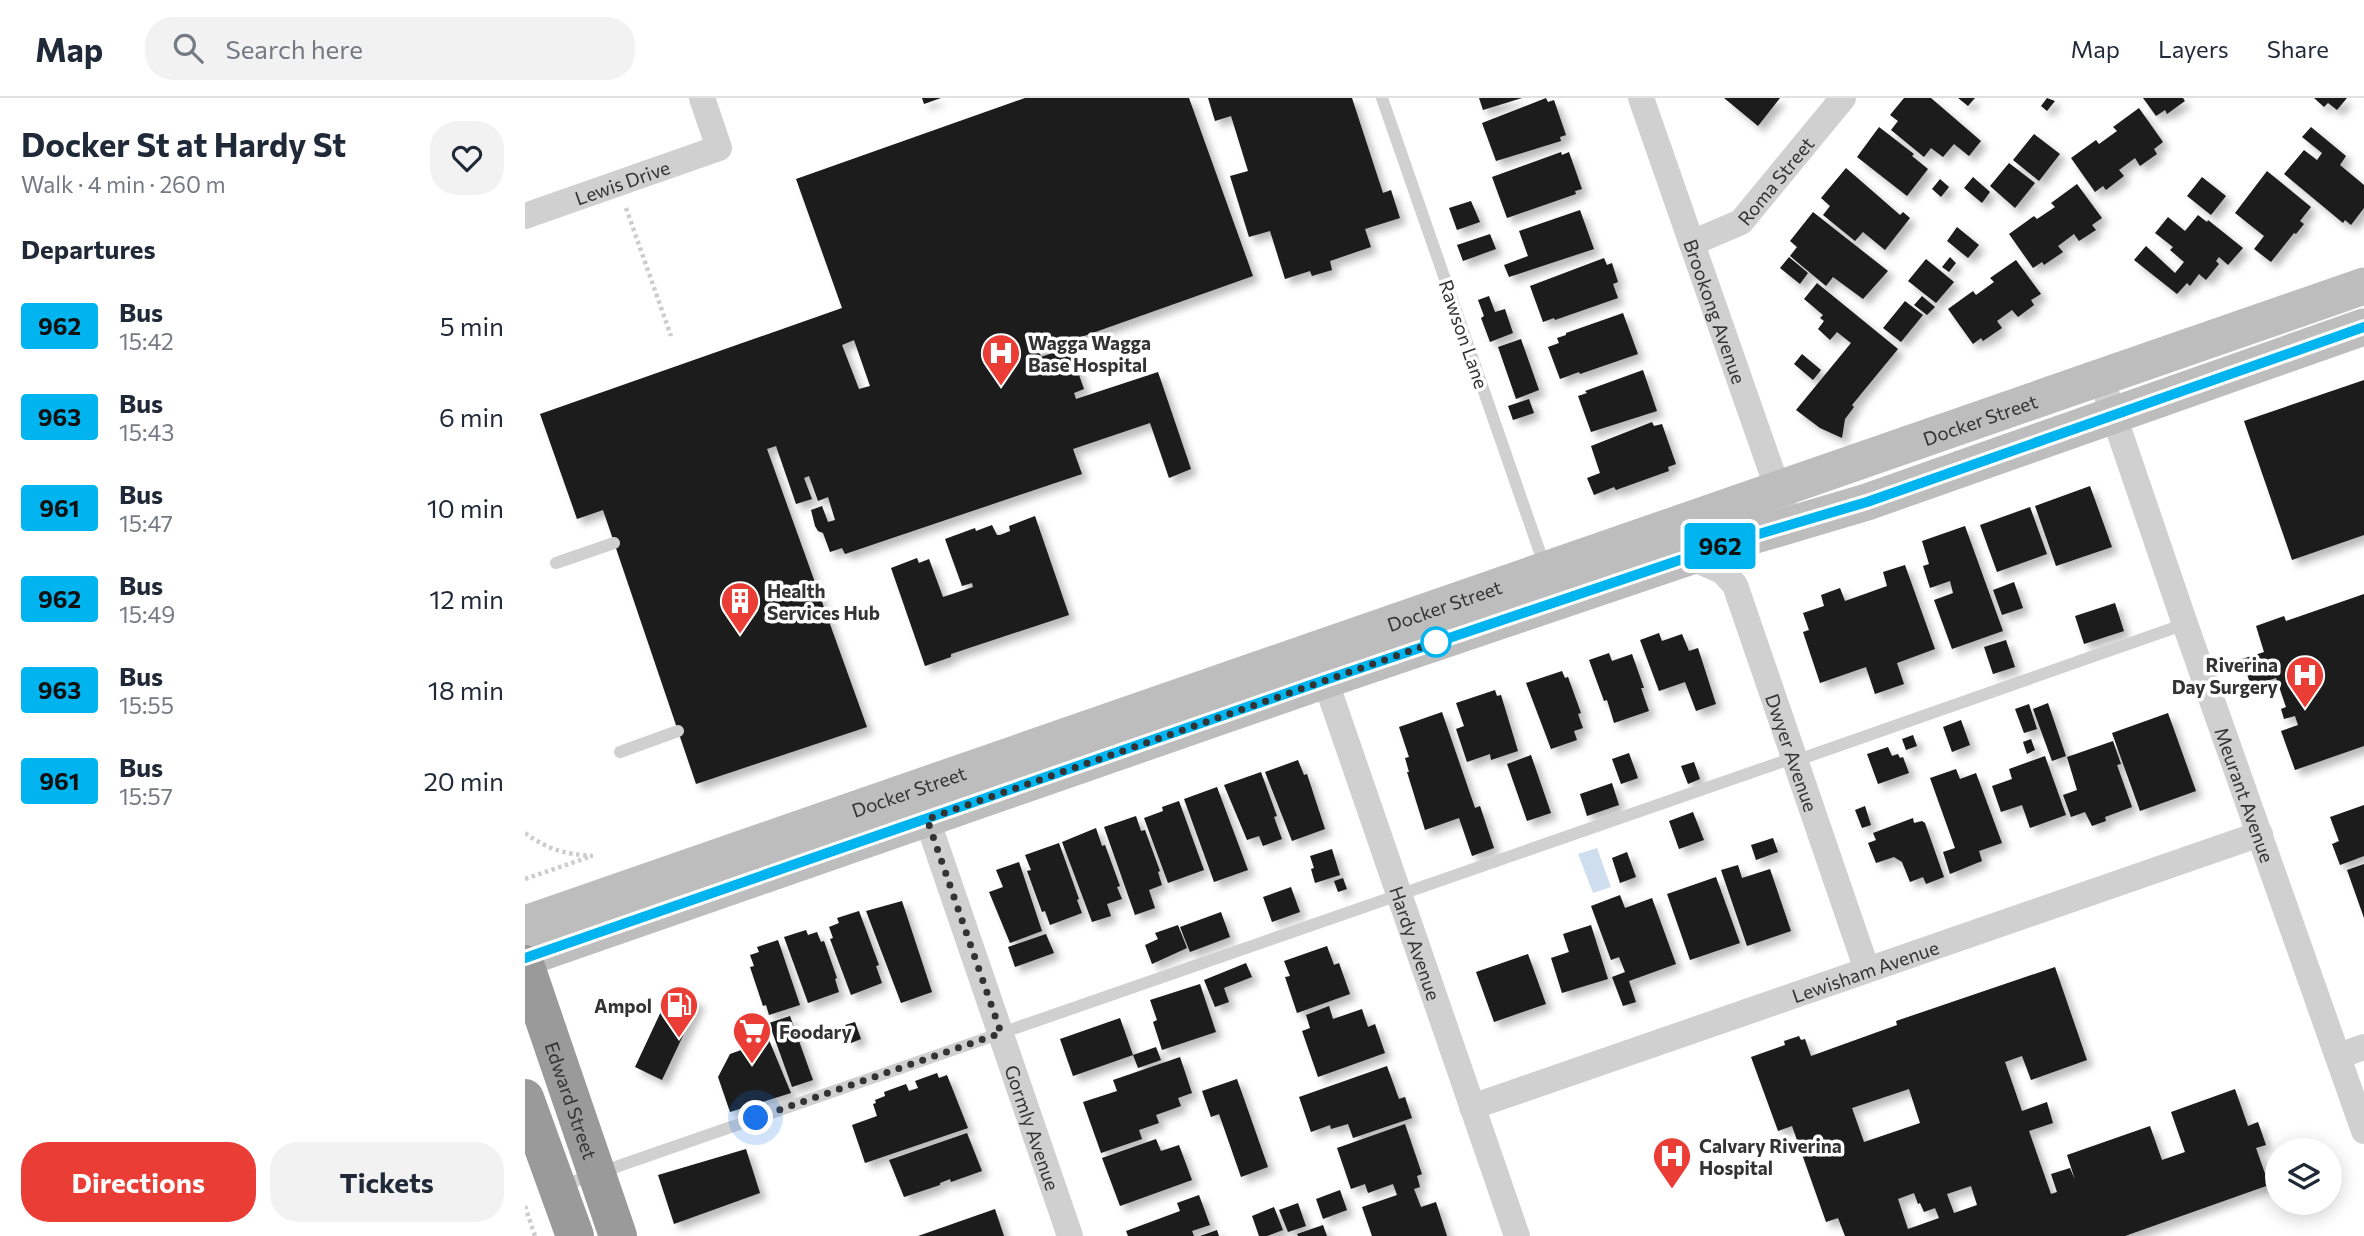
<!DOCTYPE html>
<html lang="en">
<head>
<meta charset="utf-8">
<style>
  :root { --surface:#fff; --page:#f2f2f3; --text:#1f2937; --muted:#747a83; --line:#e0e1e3; --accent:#ea3d35 }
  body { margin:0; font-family:Commissioner,sans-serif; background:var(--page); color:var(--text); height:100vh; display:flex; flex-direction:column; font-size:26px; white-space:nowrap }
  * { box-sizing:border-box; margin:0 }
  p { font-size:23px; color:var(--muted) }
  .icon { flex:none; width:38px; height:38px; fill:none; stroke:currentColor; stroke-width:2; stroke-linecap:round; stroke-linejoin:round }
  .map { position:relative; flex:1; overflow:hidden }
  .side { display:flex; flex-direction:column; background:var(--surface); width:525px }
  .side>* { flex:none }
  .badge { padding:0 14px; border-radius:5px; font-size:24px; line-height:46px }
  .tools { position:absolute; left:1740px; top:1040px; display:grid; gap:14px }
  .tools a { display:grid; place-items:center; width:77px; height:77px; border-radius:50%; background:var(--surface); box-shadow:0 4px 18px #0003; font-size:35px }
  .you { position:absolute; width:35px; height:35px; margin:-18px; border:5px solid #fff; border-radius:50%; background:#1a73e8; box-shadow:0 0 0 10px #1a73e833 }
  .map>.badge { position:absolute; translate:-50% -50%; box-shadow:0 0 0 4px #fff }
  h2 { padding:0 21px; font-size:26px; line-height:63px }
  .round { display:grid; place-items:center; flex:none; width:74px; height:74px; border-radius:28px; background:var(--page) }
  .summary { display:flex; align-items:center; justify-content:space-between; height:119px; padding:0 21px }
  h1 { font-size:33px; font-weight:700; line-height:52px }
  .primary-button { display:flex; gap:14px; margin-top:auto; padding:14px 21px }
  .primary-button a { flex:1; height:80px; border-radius:28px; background:var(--accent); color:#fff; font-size:28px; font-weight:700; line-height:80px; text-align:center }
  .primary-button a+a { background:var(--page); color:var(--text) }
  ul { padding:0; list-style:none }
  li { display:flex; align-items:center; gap:21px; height:91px; padding:0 21px }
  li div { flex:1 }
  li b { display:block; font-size:26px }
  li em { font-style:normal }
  li .badge { min-width:77px; font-weight:700; text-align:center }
  header { display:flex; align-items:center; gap:42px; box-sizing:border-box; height:98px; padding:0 35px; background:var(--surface); border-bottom:2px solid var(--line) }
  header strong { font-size:33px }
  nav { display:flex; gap:38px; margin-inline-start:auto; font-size:24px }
  .search { width:490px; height:63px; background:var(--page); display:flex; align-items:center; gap:18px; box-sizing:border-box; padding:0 24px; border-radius:28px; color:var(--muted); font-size:26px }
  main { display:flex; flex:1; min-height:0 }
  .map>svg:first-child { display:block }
  .water { fill:#cedeef }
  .building { fill:#1a1a1a; fill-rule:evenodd; filter:url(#shadow) }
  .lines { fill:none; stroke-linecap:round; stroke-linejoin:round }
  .path { stroke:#cdcdcd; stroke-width:4.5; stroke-dasharray:3.5 3.5; stroke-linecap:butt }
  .lane { stroke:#d0d0d0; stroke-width:12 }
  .street { stroke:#d0d0d0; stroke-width:26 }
  .secondary { stroke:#bdbdbd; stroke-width:37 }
  .highway { stroke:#9a9a9a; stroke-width:38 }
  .line-casing { stroke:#fff; stroke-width:16 }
  .line { stroke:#00b5ef; stroke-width:10 }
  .walk { stroke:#333; stroke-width:7; stroke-dasharray:0 12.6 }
  .stop-dot { fill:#fff; stroke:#00b5ef; stroke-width:3.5 }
  .labels { text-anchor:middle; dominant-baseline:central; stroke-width:7; stroke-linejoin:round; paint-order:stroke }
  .street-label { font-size:19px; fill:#333; stroke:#fff }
  .poi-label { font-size:19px; font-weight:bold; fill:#333; stroke:#fff; text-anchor:start }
</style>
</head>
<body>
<header>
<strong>Map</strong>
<div class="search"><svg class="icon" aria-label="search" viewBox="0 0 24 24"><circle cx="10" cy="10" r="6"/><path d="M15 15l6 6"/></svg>Search here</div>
<nav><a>Map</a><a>Layers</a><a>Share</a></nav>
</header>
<main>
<section class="side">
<div class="summary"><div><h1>Docker St at Hardy St</h1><p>Walk · 4 min · 260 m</p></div><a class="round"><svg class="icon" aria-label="heart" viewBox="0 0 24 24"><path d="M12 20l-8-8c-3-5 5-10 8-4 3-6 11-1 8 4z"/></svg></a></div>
<h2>Departures</h2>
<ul>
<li><span class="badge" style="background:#00b5ef;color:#111">962</span><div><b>Bus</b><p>15:42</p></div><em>5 min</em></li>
<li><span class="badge" style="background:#00b5ef;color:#111">963</span><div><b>Bus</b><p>15:43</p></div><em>6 min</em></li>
<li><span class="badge" style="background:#00b5ef;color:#111">961</span><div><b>Bus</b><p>15:47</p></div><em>10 min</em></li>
<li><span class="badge" style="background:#00b5ef;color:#111">962</span><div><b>Bus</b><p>15:49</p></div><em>12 min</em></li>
<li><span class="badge" style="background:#00b5ef;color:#111">963</span><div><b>Bus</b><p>15:55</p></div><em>18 min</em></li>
<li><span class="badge" style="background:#00b5ef;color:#111">961</span><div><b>Bus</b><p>15:57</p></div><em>20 min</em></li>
</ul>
<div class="primary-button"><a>Directions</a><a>Tickets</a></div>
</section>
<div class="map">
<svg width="1839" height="1138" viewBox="0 0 1839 1138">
  <defs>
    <filter id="shadow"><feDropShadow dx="6" dy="6" stdDeviation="3.5" flood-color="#0004"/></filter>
  </defs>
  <rect width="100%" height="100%" fill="#fff"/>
  <!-- water -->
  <path class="water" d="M1072 750 1086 789 1068 795 1053 756Z"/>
  <!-- building -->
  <path class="building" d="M397 0H416L399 6Z
    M500 0H664L728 178 514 254 516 259 544 249 559 291 549 295 551 301 633 274 666 371 644 380 625 325 548 351 557 376 320 456 317 450 305 454 298 435 293 433 290 428 286 412 297 408 303 424 310 422 303 399 293 403 284 378 279 380 287 401 271 406 251 348 242 351 342 629 171 686 78 412 52 421 15 316 317 210 271 81ZM329 242 345 288 334 291 317 247Z
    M683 0H827L858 95 866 92 875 120 840 131 846 149 805 163 807 172 787 178 785 173 760 181 745 133 724 139 705 78 723 73 706 18 690 23Z
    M954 0H997L958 12Z
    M1021 0 1023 4 1029 2 1041 37 1035 39 1036 43 971 63 957 25Z
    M1199 0H1255L1233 28Z
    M1379 0H1406L1456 43 1444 58 1429 46 1418 59 1406 50 1399 59 1366 32 1373 23 1365 17Z
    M1433 0H1450L1443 8Z
    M1522 0 1530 3 1522 13 1516 8Z
    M1618 0H1658L1660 3 1642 16 1640 12 1631 18Z
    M1789 0H1822L1812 12 1803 5 1799 9Z
    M1614 10 1638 44 1629 51 1632 56 1615 68 1610 60 1594 72 1599 78 1581 92 1578 88 1570 94 1546 60 1571 42 1574 46 1592 33 1588 29Z
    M1354 29 1389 56 1387 58 1403 71 1382 98 1332 59Z
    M1786 29 1821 58 1815 67 1839 87V110L1826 127 1820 122 1818 125 1759 76 1779 52 1792 62 1797 55 1777 39Z
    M1509 36 1535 56 1514 83 1488 62Z
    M1036 54 1037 57 1044 54 1057 91 1050 93 1051 96 982 120 967 79Z
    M1484 65 1510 85 1490 110 1465 88Z
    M1321 70 1375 117 1378 114 1385 120 1360 152 1338 134 1330 143 1298 117 1305 108 1296 100Z
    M1742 73 1786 109 1775 123 1779 126 1771 136 1769 135 1746 164 1729 151 1739 138 1710 115Z
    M1448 79 1465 94 1457 105 1439 90Z
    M1677 79 1701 98 1686 117 1662 98Z
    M1415 81 1424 89 1416 99 1407 91Z
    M1552 86 1577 120 1567 127 1571 132 1554 143 1549 136 1533 148 1538 154 1519 167 1517 164 1508 170 1484 136 1509 118 1512 121 1530 109 1526 105Z
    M946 103 955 124 932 132 924 110Z
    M1055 112 1069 151 984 179 979 167 1003 158 994 133Z
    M1288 114 1363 173 1338 201 1308 179 1301 188 1265 158 1272 149 1265 143Z
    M1673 117 1682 124 1683 122 1718 150 1703 167 1694 159 1691 163 1694 166 1681 182 1674 176 1665 188 1662 185 1652 196 1609 162 1621 148 1650 175 1659 164 1645 152 1648 149 1630 135 1643 119 1660 133Z
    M1432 129 1454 147 1443 160 1422 143Z
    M965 136 971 151 938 163 932 147Z
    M1264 159 1283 175 1275 186 1255 170Z
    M1425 159 1431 165 1424 174 1417 169Z
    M1079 160 1082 167 1087 165 1093 184 1088 186 1093 200 1030 222 1029 220 1018 224 1005 188Z
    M1401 161 1429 184 1411 205 1383 183Z
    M1491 162 1516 196 1506 202 1509 207 1493 219 1487 212 1472 223 1477 230 1458 243 1456 240 1448 246 1423 211 1448 193 1451 197 1469 184 1465 180Z
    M1292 185 1373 251 1327 307 1329 309 1320 321 1317 340 1295 330 1271 312 1326 245 1312 234 1305 242 1293 231 1299 223 1295 220 1298 217 1279 201Z
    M964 198 970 214 980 211 988 235 965 244 956 220 959 218 953 202Z
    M1397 198 1410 209 1402 217 1389 207Z
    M1380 203 1398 217 1376 244 1358 230Z
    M1098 215 1113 256 1055 276 1054 274 1035 281 1023 249 1034 245 1032 240 1041 237V235Z
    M996 241 1014 292 991 301 973 249Z
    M1277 256 1296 272 1288 282 1269 266Z
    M1118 272 1132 313 1066 334 1053 298 1062 295 1060 293Z
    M1839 282V437L1767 462 1719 323Z
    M1004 301 1009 315 988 322 983 308Z
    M1127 324 1129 328 1137 326 1151 366 1143 369 1144 373 1091 392 1089 389 1069 397 1062 380 1075 375 1066 348Z
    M1565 388 1587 449 1531 468 1510 408Z
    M1505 409 1522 456 1472 474 1455 427Z
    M510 418 544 517 426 556V559L400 568 366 470 392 460 394 465 404 461 418 499 448 489 447 485 437 488 420 441 450 430 451 433 467 427 472 437H475L485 433 484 428Z
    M1440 428 1478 533 1427 551 1409 502 1428 495 1425 483 1405 490 1398 468 1404 466 1397 443Z
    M1380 467 1410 551 1372 565 1379 586 1350 596 1341 569 1295 585 1278 534 1284 532 1278 515 1299 508 1296 497 1315 490 1320 503 1362 488 1358 474Z
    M1489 484 1498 510 1477 517 1468 492Z
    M1839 496V648L1770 672 1756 633 1773 627 1770 618 1759 621 1756 611 1761 609 1751 580 1726 588 1717 561 1739 554 1731 528 1759 518 1761 523Z
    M1590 505 1599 533 1559 546 1550 518Z
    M1134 535 1137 543 1157 536 1164 553 1173 550 1191 606 1171 613 1160 584 1134 593 1115 542Z
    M1481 542 1490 569 1468 576 1459 549Z
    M1084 555 1087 563 1107 556 1119 590H1116L1124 613 1089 625 1082 602 1079 603 1064 562Z
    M1037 573 1040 580 1043 579 1056 615 1053 616 1058 630 1049 633 1052 642 1026 651 1001 585Z
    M970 592 972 598 976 597 993 653 966 662 965 656 942 664 931 631 939 628 931 605Z
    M1523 605 1541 658 1527 663 1508 611Z
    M1504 606 1512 631 1499 635 1490 611Z
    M917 614 950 710 955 708 969 750 947 758 934 720 900 732 882 674H884L880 660 884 659 874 629Z
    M1643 615 1671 693 1615 713 1587 635Z
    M1436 622 1445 647 1427 654 1418 629Z
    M1388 637 1392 648 1381 652 1377 641Z
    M1506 641 1510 652 1502 656 1498 644Z
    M1588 643 1596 666 1592 667 1607 709 1580 719 1581 723 1567 728 1560 714 1546 719 1538 697 1552 692 1542 659Z
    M1363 649 1367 658 1373 656 1375 660 1378 659 1384 675 1353 686 1342 656Z
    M1104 655 1113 680 1096 686 1087 661Z
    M1006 657 1026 715 1002 723 982 666Z
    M1520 658 1541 717 1505 730 1497 707 1476 714 1467 688 1487 681 1484 671Z
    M773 662 779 677 782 676 800 731 767 743 740 674Z
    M1169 664 1175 681 1163 686 1156 668Z
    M1431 671 1435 681 1451 675 1477 745 1454 753 1457 763 1425 776 1418 754 1430 750 1405 680Z
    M736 674 752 718 749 719 757 741 738 748 734 738 722 742 699 687Z
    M1087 685 1094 707 1062 718 1055 696Z
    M692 689 723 772 689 784 659 701Z
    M654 703 679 772 643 785 619 720 638 713 637 709Z
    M1839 707V758L1815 767 1807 746 1814 743 1805 719Z
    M1340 708 1346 727 1337 730 1330 712Z
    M1168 714 1179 742 1154 751 1144 723Z
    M611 718 616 733 620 732 635 773 633 774 637 787 624 792 630 810 610 817 579 729Z
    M1388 720 1389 725 1397 723 1400 725 1419 779 1401 786 1398 779 1385 784 1377 764 1369 759 1351 765 1343 745 1351 742 1348 735Z
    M571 730 577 748 580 747 595 788 592 789 597 801 582 806 586 818 567 824 537 744Z
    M1248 740 1253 754 1231 762 1226 747Z
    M534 745 554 801 552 802 557 815 525 827 520 813 517 814 502 773 506 772 500 757Z
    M807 751 815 777 790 785 786 771 789 770 785 758Z
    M1102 754 1111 779 1095 785 1087 760Z
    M494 764 517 833 485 845 464 794 478 789 471 772Z
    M1839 766V820L1822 772Z
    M1213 767 1217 780 1245 771 1266 833 1222 848 1196 772Z
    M1191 779 1215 845 1165 862 1142 796Z
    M818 780 822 791 813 794 809 783Z
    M766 789 775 814 747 824 738 799Z
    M1095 797 1100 810 1127 800 1151 866 1104 883 1111 904 1098 908 1087 879 1100 874 1094 859 1086 862 1066 808Z
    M377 803 407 894 376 905 341 813Z
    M334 813 354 867 351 868 357 885 326 897 305 841 308 840 304 829 314 825 312 820Z
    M696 814 705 839 665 854 655 829Z
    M653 827 662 850 627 866 620 847 633 841 630 835Z
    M1066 827 1083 881 1037 895 1026 860 1044 854 1038 836Z
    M281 832 283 837 292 834 296 844 299 843 312 880 310 881 314 894 283 905 259 839Z
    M521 836 529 855 490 869 483 849Z
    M253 842 275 907 244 917 241 907 238 908 225 869 229 868 225 857 234 854 232 849Z
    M802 848 809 867 814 865 825 896 772 915 760 879 765 878 759 863Z
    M1003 856 1021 906 969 924 951 874Z
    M721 865 727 879 699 890 704 904 690 909 679 882Z
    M1530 869 1562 962 1506 982 1497 958 1480 964 1497 1013 1522 1004 1528 1025 1504 1033 1526 1096 1532 1094 1526 1076 1545 1070 1550 1082 1542 1057 1625 1028 1637 1062 1660 1054 1646 1014 1710 991 1723 1028 1733 1024 1741 1047 1731 1050 1744 1087 1600 1138H1320L1313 1120 1301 1124 1267 1028 1253 1033 1226 959 1260 947 1259 943 1274 938 1276 942 1280 941 1286 958 1372 927 1371 923ZM1384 991 1395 1025 1339 1044 1327 1010ZM1446 1088 1452 1107 1429 1115 1422 1096ZM1389 1095 1393 1106 1395 1105 1399 1114 1410 1110 1414 1120 1383 1131 1373 1101Z
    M675 886 691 934 637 952 628 924 632 922 625 902Z
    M147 890 174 904 137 982 110 969Z
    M804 908 808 921 837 911 843 929 850 926 860 955 793 979 777 933 785 930 781 917Z
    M265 918 288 982 267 989 244 925Z
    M595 920 608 957 548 978 535 941Z
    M330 924 336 941 326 945 320 927Z
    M244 942 266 995 205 1014 193 979 205 956Z
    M631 949 636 962 613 970 608 957Z
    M655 959 667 995 653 1000 656 1008 631 1017 634 1025 614 1032 617 1041 576 1055 558 1004 592 993 588 982Z
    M862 968 874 1001 880 999 887 1020 828 1040 823 1026 806 1031 805 1027 786 1034 774 999Z
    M412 975 414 980 422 977 443 1030 340 1065 327 1027 352 1018 348 1006 351 1005 350 1002 360 998 359 994 381 986 384 993 393 990 390 983Z
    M712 981 743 1069 716 1079 694 1016 686 1019 677 993Z
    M880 1026 897 1076 892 1078 895 1089 889 1091 896 1109 911 1104 922 1138H847L837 1109 872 1097 868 1086 843 1095 840 1086 826 1091 812 1050Z
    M442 1035 457 1073 426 1084 425 1081 415 1085V1087L379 1099 364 1062Z
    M631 1041 636 1053 654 1047 667 1082 595 1108 577 1060Z
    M221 1051 235 1095 149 1126 133 1077Z
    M815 1092 822 1112 798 1121 791 1101Z
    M674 1097 685 1127 667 1133 669 1138H603L601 1133 655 1113 652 1105Z
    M773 1105 781 1128 763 1134 754 1112Z
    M749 1109 758 1132 742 1138H734L727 1118Z
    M470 1111 479 1138H393Z
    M798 1127 802 1138H773L772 1136Z
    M692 1132 694 1138H675Z"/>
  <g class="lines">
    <!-- path -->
    <path class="path" d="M101 110 146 238
      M0 735C24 752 39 756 68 758
      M0 781 64 759
      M0 1108 10 1138"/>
    <!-- lane -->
    <path class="lane" d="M857 0 1020 469
      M31 465 89 445
      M95 654 153 633
      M1270 663 1660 526
      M36 1088 1268 660"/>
    <!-- street -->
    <g class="street">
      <path id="s1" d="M1116 0 1258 406"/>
      <path id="s2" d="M0 118 194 50 177 0"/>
      <path id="s3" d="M1167 145 1216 124 1318 0"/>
      <path id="s4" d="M1576 280 1660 526 1839 1033"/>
      <path id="s5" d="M1165 459 1197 473 1210 487 1342 872"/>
      <path id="s6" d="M795 567 992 1138"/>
      <path id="s7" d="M402 721 545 1138"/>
      <path d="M1813 958 1839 949"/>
      <path id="s8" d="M947 1009 1735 736"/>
    </g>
    <!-- secondary -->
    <g class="secondary">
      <path id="s9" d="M0 826 1839 188"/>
      <path d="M0 860 800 582 1217 441 1342 404 1839 229"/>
    </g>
    <!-- highway -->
    <g class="highway">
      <path id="s10" d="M0 866 93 1138"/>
      <path d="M0 1000 50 1138"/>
    </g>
  </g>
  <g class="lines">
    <!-- line casing -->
    <g class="line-casing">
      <path id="line" d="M0 860 800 582 1217 441 1342 404 1839 229"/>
    </g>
    <!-- line -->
    <use href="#line" class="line"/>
    <!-- walk -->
    <path class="walk" d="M231 1020 476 935 402 721 911 544"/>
  </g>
  <!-- icons -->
  <defs>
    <g id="hospital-pin" transform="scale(2.0125)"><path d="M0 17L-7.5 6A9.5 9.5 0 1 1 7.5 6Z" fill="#ea3d35" stroke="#fff"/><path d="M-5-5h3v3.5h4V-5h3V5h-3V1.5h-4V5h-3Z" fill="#fff"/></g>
    <g id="building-pin" transform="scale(2.0125)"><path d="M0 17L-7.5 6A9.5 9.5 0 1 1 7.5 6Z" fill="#ea3d35" stroke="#fff"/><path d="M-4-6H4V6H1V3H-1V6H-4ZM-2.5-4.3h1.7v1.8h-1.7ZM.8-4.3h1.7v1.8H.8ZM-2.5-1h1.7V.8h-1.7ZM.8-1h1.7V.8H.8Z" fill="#fff"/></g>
    <g id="fuel-pin" transform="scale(2.0125)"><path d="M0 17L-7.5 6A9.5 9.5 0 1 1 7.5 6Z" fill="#ea3d35" stroke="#fff"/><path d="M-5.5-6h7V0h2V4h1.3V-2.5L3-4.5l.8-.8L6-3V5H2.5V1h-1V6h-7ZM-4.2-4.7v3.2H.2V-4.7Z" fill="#fff"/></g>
    <g id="supermarket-pin" transform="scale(2.0125)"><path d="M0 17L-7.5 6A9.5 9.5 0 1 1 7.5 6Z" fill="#ea3d35" stroke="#fff"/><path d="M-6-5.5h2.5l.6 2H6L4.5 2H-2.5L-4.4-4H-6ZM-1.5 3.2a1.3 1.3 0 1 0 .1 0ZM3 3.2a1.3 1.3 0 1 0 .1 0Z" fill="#fff"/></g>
  </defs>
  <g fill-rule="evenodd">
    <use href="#hospital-pin" x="476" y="255"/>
    <use href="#building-pin" x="215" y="503"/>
    <use href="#hospital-pin" x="1780" y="577"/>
    <use href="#fuel-pin" x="154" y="907"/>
    <use href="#supermarket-pin" x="227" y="933"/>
    <use href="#hospital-pin" x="1147" y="1058"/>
  </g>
  <!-- markers -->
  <circle class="stop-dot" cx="911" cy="544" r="14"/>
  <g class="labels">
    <!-- street labels -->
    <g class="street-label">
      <text stroke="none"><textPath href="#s3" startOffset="107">Roma Street</textPath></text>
      <text stroke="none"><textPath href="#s2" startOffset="103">Lewis Drive</textPath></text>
      <text stroke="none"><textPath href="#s1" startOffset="226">Brookong Avenue</textPath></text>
      <text transform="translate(939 236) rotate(71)">Rawson Lane</text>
      <text stroke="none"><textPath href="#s9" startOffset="1540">Docker Street</textPath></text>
      <text stroke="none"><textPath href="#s9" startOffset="973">Docker Street</textPath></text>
      <text stroke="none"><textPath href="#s5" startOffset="231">Dwyer Avenue</textPath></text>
      <text stroke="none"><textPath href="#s9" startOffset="406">Docker Street</textPath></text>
      <text stroke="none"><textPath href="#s4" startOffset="441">Meurant Avenue</textPath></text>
      <text stroke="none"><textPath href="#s6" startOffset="294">Hardy Avenue</textPath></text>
      <text stroke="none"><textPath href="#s8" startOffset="416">Lewisham Avenue</textPath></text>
      <text stroke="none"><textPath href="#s10" startOffset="144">Edward Street</textPath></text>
      <text stroke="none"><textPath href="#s7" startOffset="326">Gormly Avenue</textPath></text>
    </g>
    <!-- poi labels -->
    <g class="poi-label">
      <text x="503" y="244">Wagga Wagga<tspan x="503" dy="22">Base Hospital</tspan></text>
      <text x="242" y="492">Health<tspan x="242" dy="22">Services Hub</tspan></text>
      <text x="1753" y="566" text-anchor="end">Riverina<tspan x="1753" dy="22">Day Surgery</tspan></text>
      <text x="127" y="907" text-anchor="end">Ampol</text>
      <text x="254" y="933">Foodary</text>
      <text x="1174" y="1047">Calvary Riverina<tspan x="1174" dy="22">Hospital</tspan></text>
    </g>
  </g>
</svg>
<div class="tools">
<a><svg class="icon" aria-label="layers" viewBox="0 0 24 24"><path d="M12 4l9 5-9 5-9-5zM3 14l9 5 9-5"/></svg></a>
</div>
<div class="you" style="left:231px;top:1020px"></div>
<b class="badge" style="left:1195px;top:448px;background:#00b5ef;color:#111">962</b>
</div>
</main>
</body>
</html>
